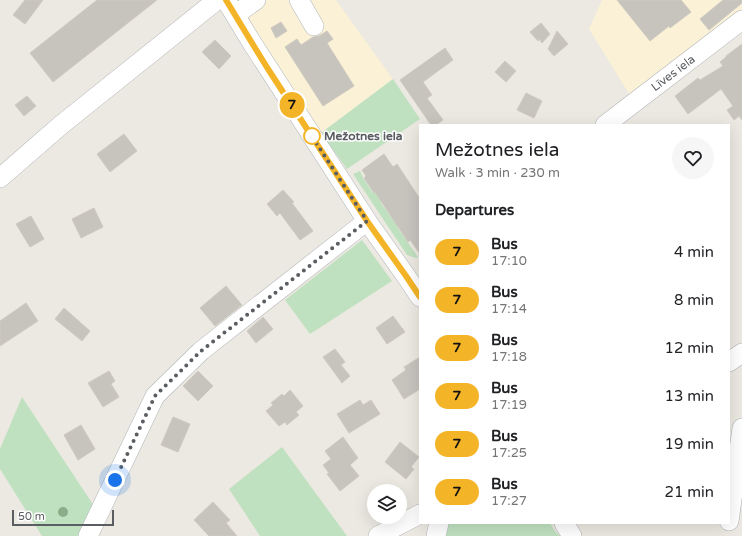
<!DOCTYPE html>
<html lang="en">
<head>
<meta charset="utf-8">
<style>
  :root { --surface:#fff; --page:#f6f6f6; --text:#202124; --muted:#757577 }
  body { margin:0; font-family:"Varela Round",sans-serif; background:var(--page); color:var(--text); height:100vh; display:flex; flex-direction:column; font-size:15px; white-space:nowrap }
  * { box-sizing:border-box; margin:0 }
  p { font-size:13px; color:var(--muted) }
  .icon { flex:none; width:22px; height:22px; fill:none; stroke:currentColor; stroke-width:2; stroke-linecap:round; stroke-linejoin:round }
  .map { position:relative; flex:1; overflow:hidden }
  .side { position:absolute; left:419px; top:124px; width:311px; height:400px; display:flex; flex-direction:column; background:var(--surface); border-radius:0px; box-shadow:0 4px 16px #0002 }
  .side>* { flex:none }
  .badge { padding:0 8px; border-radius:13px; font-size:14px; line-height:26px }
  .tools { position:absolute; left:367px; top:484px; display:grid; gap:8px }
  .tools a { display:grid; place-items:center; width:40px; height:40px; border-radius:50%; background:var(--surface); box-shadow:0 4px 16px #0002; font-size:20px }
  .scale { position:absolute; left:12px; bottom:10px; width:102px; box-sizing:border-box; padding-left:4px; border:2px solid #5a5d61; border-top:0; font-size:11px; line-height:14px; white-space:nowrap; color:#5a5d61; -webkit-text-stroke:3px #fff; paint-order:stroke }
  .you { position:absolute; width:20px; height:20px; margin:-10px; border:3px solid #fff; border-radius:50%; background:#1a73e8; box-shadow:0 0 0 6px #1a73e833 }
  .map>.badge { position:absolute; translate:-50% -50%; box-shadow:0 0 0 2px #fff }
  h2 { padding:0 16px; font-size:15px; line-height:36px }
  .round { display:grid; place-items:center; flex:none; width:42px; height:42px; border-radius:21px; background:var(--page) }
  .overview { display:flex; align-items:center; justify-content:space-between; height:68px; padding:0 16px }
  h1 { font-size:19px; font-weight:600; line-height:30px }
  ul { padding:0; list-style:none }
  li { display:flex; align-items:center; gap:12px; height:48px; padding:0 16px }
  li div { flex:1 }
  li b { display:block; font-size:15px }
  li em { font-style:normal }
  li .badge { min-width:44px; font-weight:700; text-align:center }
  .map>svg:first-child { display:block }
  .commercial { fill:#faf1d7 }
  .green { fill:#c0e1c0 }
  .building { fill:#c7c4be; stroke:#cfcac0 }
  .lines { fill:none; stroke-linecap:round; stroke-linejoin:round }
  .minor-casing { stroke:#b2b4b8; stroke-width:20 }
  .minor { stroke:#fff; stroke-width:19 }
  .tree { fill:#8aae87 }
  .line-casing { stroke:#fff; stroke-width:9 }
  .line { stroke:#f4b427; stroke-width:6 }
  .walk { stroke:#5a5d61; stroke-width:4; stroke-dasharray:0 7.2 }
  .stop-dot { fill:#fff; stroke:#f4b427; stroke-width:2 }
  .labels { text-anchor:middle; dominant-baseline:central; stroke-width:3; stroke-linejoin:round; paint-order:stroke }
  .street-label { font-size:12px; fill:#5a5d61; stroke:#fff }
  .stop-label { font-size:12px; font-weight:bold; fill:#5a5d61; stroke:#fff; text-anchor:start }
</style>
</head>
<body>
<div class="map">
<svg width="742" height="536" viewBox="0 0 742 536">
  <rect width="100%" height="100%" fill="#ebe9e1"/>
  <!-- commercial -->
  <path class="commercial" d="M234 0H336L393 79 321 133Z
    M602 0H742V15L631 97 589 29Z"/>
  <!-- green -->
  <path class="green" d="M393 79 420 119 347 169 321 133Z
    M360 171 363 177V178L373 193 377 192 383 201 381 203 391 217 393 216 400 225 397 227 418 257 416 258 407 255 353 174Z
    M362 240 392 281 310 334 285 300Z
    M22 397 96 509 82 536H42L0 469V449Z
    M282 447 347 536H260L229 489Z
    M445 523H550L554 530 560 536H441Z"/>
  <!-- building -->
  <path class="building" d="M25 0H43L25 24 13 15Z
    M97 0H157L53 82 30 53Z
    M617 0H681L691 12 670 28 669 26 650 41Z
    M723 0H742V3L709 30 700 19Z
    M281 22 287 31 276 38 271 28Z
    M541 23 550 34 542 43 539 39 538 41 530 32Z
    M327 31 333 39 327 43 354 86 323 106 285 47 297 39 301 45 313 37 319 36Z
    M557 31 568 44 554 56 548 49Z
    M215 40 231 56 219 69 202 52Z
    M742 44V120L739 116 734 120 727 110 733 106 721 89 688 114 675 96 698 78 700 80 723 66 720 62 726 57V56Z
    M445 48 453 60 423 82 432 95 427 98 443 120 436 125H431L400 80Z
    M505 61 516 71 506 82 495 72Z
    M526 93 542 101 534 118 517 110Z
    M27 96 36 106 24 116 15 105Z
    M124 134 137 151 110 172 97 154Z
    M384 154 393 167 397 164 420 199V254L410 240 408 242 375 192 374 193 364 178 366 176 362 170Z
    M283 190 294 202 292 203 313 231 300 240 280 213 277 216 267 204Z
    M94 208 103 227 81 238 72 219Z
    M31 216 44 239 30 247 16 224Z
    M226 286 242 305 215 326 200 308Z
    M26 303 38 321 0 346V321Z
    M64 308 90 331 82 341 55 319Z
    M393 316 405 332 387 344 376 328Z
    M263 317 273 329 256 343 247 331Z
    M335 349 345 362 341 365 350 376 342 383 323 357Z
    M420 357V389L404 399 392 380 406 370 404 367Z
    M109 371 115 381 111 384 119 397 103 407 88 383Z
    M198 371 213 386 198 401 183 386Z
    M290 390 303 406 296 412 299 415 287 425 285 422 279 426 266 411 273 405 271 403 282 394 284 396Z
    M360 400 363 405 371 400 380 414 349 433 337 414Z
    M173 417 190 424 178 452 161 445Z
    M81 425 95 449 78 460 64 435Z
    M343 437 358 458 350 465 359 476 340 491 327 474 329 473 323 465 331 459 325 451Z
    M400 442 419 457 411 467 414 469 406 479 385 462Z
    M213 502 230 520 226 523 237 536H209L194 520Z"/>
  <g class="lines">
    <!-- minor casing -->
    <g class="minor-casing">
      <path id="minor" d="M226 0 252 43 367 221 406 276 420 297
        M299 0 314 26
        M235 15 256 0
        M605 125 742 20
        M0 178 61 125 217 0
        M729 362 742 353
        M729 521 742 428
        M564 523 572 536
        M88 536 155 396 201 351 367 221
        M378 536 420 514
        M436 536 439 523"/>
    </g>
    <!-- minor -->
    <use href="#minor" class="minor"/>
  </g>
  <!-- trees -->
  <circle class="tree" cx="63" cy="512" r="5"/>
  <g class="lines">
    <!-- line casing -->
    <g class="line-casing">
      <path id="line" d="M226 0 252 43 268 69 367 221 406 276 420 297"/>
    </g>
    <!-- line -->
    <use href="#line" class="line"/>
    <!-- walk -->
    <path class="walk" d="M115 480 155 396 201 351 367 221 309 132 312 136"/>
  </g>
  <!-- markers -->
  <circle class="stop-dot" cx="312" cy="136" r="8"/>
  <g class="labels">
    <!-- street labels -->
    <g class="street-label">
      <text transform="translate(673 73) rotate(-37)">Līves iela</text>
    </g>
    <!-- stop labels -->
    <g class="stop-label">
      <text x="324" y="136">Mežotnes iela</text>
    </g>
  </g>
</svg>
<div class="tools">
<a><svg class="icon" aria-label="layers" viewBox="0 0 24 24"><path d="M12 4l9 5-9 5-9-5zM3 14l9 5 9-5"/></svg></a>
</div>
<div class="scale">50 m</div>
<div class="you" style="left:115px;top:480px"></div>
<b class="badge" style="left:292px;top:105px;background:#f4b427;color:#111">7</b>
<section class="side">
<div class="overview"><div><h1>Mežotnes iela</h1><p>Walk · 3 min · 230 m</p></div><a class="round"><svg class="icon" aria-label="heart" viewBox="0 0 24 24"><path d="M12 20l-8-8c-3-5 5-10 8-4 3-6 11-1 8 4z"/></svg></a></div>
<h2>Departures</h2>
<ul>
<li><span class="badge" style="background:#f4b427;color:#111">7</span><div><b>Bus</b><p>17:10</p></div><em>4 min</em></li>
<li><span class="badge" style="background:#f4b427;color:#111">7</span><div><b>Bus</b><p>17:14</p></div><em>8 min</em></li>
<li><span class="badge" style="background:#f4b427;color:#111">7</span><div><b>Bus</b><p>17:18</p></div><em>12 min</em></li>
<li><span class="badge" style="background:#f4b427;color:#111">7</span><div><b>Bus</b><p>17:19</p></div><em>13 min</em></li>
<li><span class="badge" style="background:#f4b427;color:#111">7</span><div><b>Bus</b><p>17:25</p></div><em>19 min</em></li>
<li><span class="badge" style="background:#f4b427;color:#111">7</span><div><b>Bus</b><p>17:27</p></div><em>21 min</em></li>
</ul>
</section>
</div>
</body>
</html>
